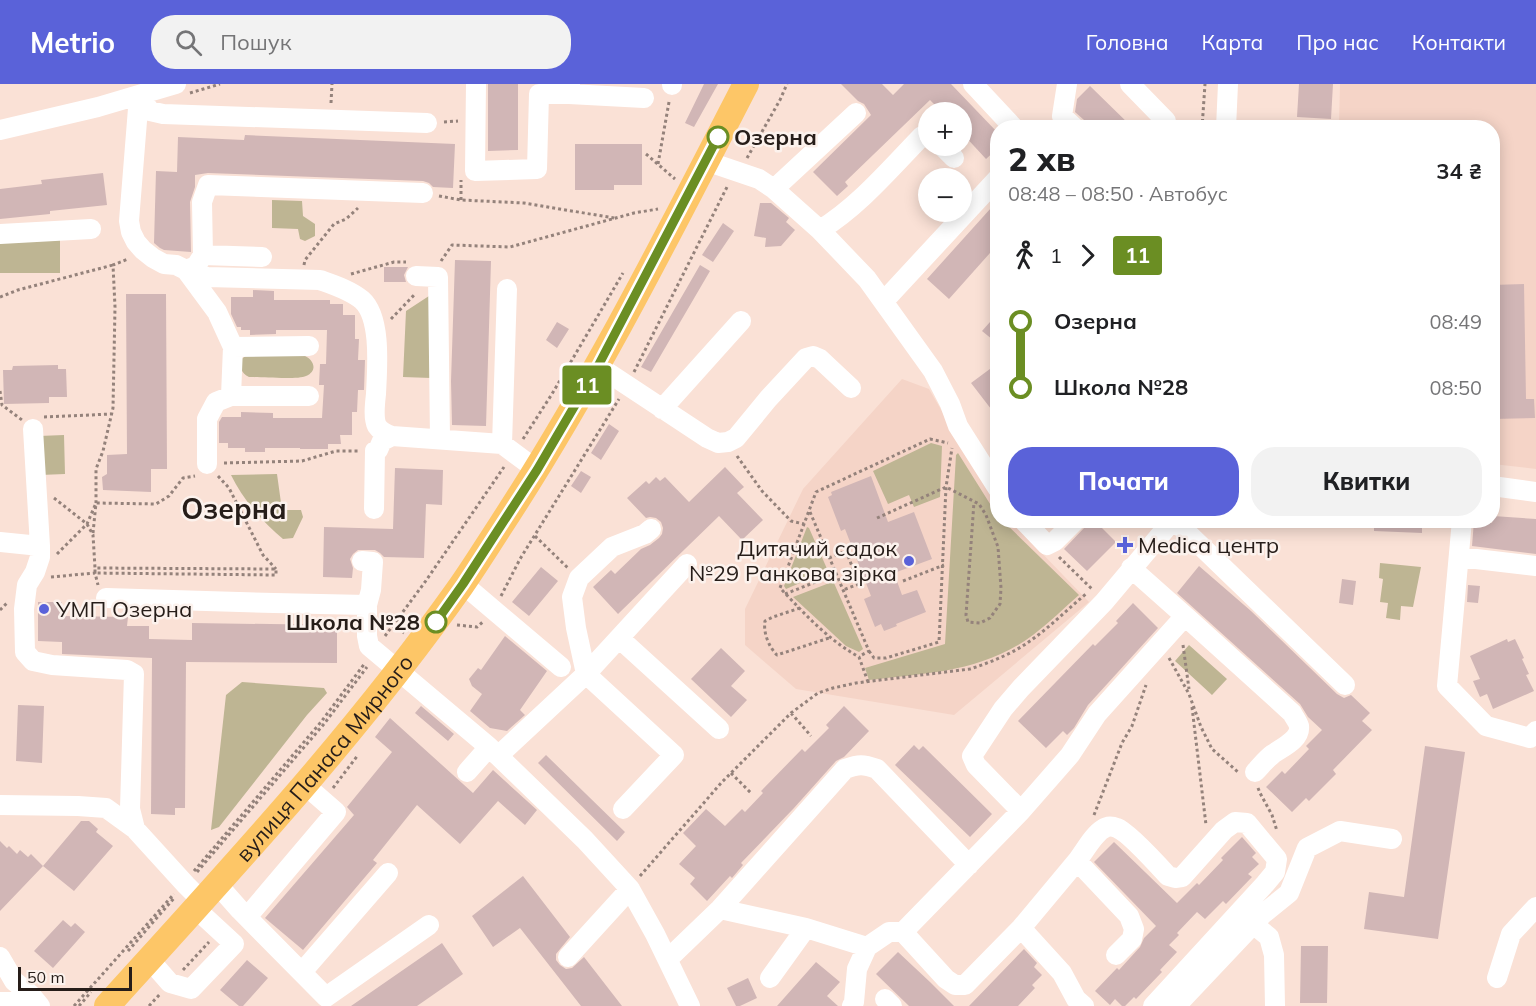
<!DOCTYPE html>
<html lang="uk">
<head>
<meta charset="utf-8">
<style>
  :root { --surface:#fff; --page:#f2f2f2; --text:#202124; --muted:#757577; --accent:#5a62d9 }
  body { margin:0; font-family:Mulish,sans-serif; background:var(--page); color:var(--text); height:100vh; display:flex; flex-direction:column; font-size:22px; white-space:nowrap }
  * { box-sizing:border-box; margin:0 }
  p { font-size:20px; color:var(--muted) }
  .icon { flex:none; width:33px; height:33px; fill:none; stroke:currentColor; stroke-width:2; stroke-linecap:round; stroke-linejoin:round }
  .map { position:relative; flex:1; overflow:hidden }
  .sheet { position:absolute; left:990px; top:36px; width:510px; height:408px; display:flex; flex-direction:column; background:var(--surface); border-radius:24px; box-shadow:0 3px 15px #0003 }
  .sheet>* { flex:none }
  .badge { padding:0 12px; border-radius:4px; font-size:21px; line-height:39px }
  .fabs { position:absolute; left:918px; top:18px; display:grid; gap:12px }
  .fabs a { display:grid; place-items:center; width:54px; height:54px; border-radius:50%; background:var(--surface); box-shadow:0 3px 15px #0003; font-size:30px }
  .scale { position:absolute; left:18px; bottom:15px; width:114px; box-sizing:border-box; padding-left:6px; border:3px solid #261d19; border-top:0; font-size:16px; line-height:21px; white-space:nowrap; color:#261d19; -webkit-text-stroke:4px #fcf2ed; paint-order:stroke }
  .map>.badge { position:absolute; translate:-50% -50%; box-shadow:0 0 0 3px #fff }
  .legs { display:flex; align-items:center; gap:9px; height:66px; padding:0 18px; font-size:20px }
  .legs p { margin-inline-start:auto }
  .overview { display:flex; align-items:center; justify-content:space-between; height:102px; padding:0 18px }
  h1 { font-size:33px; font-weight:800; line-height:45px }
  .button { display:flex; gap:12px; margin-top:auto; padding:12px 18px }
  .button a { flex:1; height:69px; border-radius:24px; background:var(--accent); color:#fff; font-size:24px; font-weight:800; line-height:69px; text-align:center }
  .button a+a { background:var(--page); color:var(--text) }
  ul { padding:0 18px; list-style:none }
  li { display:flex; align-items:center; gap:21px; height:66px; font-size:22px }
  li i { display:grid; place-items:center; width:9px; height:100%; margin:0 8px; background:currentColor }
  li i::after { content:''; width:15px; height:15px; margin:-8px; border:4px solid; border-radius:50%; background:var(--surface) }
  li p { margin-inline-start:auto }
  li:first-child i { background:linear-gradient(#0000 50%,currentColor 0) }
  li:last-child i { background:linear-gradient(currentColor 50%,#0000 0) }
  header { display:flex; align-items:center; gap:36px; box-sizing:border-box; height:84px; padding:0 30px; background:var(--accent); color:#fff }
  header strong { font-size:28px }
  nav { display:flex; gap:33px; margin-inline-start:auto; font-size:21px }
  .search { width:420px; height:54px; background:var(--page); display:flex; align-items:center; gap:15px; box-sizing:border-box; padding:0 21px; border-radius:24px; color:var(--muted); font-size:22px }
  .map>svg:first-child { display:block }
  .built { fill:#f5d4c7 }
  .green { fill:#beb593 }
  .building { fill:#d1b6b6 }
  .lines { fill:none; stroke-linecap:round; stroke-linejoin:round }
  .path { stroke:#94827b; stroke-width:3; stroke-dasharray:3 3; stroke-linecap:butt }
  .minor { stroke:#fff; stroke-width:20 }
  .major { stroke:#fdc667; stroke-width:26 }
  .line-1-casing { stroke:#fff; stroke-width:14 }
  .line-1 { stroke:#6b8e23; stroke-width:9 }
  .stop-1-dot { fill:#fff; stroke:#6b8e23; stroke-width:3 }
  .poi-dot { fill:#5a62d9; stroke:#fcf2ed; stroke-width:2 }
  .labels { text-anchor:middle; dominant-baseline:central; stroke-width:5; stroke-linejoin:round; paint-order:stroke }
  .stop-label { font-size:22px; font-weight:bold; fill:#261d19; stroke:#fcf2ed; text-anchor:start }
  .poi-label { font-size:22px; fill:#261d19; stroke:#fcf2ed; text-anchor:start }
  .street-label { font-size:22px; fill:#261d19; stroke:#fcf2ed }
  .district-label { font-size:28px; font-weight:bold; fill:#261d19; stroke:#fcf2ed }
</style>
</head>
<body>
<header>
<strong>Metrio</strong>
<div class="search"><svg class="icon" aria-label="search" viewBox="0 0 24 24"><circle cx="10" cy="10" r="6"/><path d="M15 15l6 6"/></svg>Пошук</div>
<nav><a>Головна</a><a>Карта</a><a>Про нас</a><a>Контакти</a></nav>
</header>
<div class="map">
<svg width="1536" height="922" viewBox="0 0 1536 922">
  <rect width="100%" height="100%" fill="#fae1d6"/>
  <!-- built -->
  <path class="built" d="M1340 0H1536V385L1493 380 1492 44 1339 43Z
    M1238 36 1327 41 1329 43H1239Z
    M902 295 929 305 997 422 998 436 1011 437 1089 518 954 631 796 605 745 561V525L803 405Z"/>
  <!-- green -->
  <path class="green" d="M272 116 302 117 303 132 315 140V152L305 157 300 155 298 145 272 144Z
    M0 156H60V189H0Z
    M432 210 431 294 403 293 406 227Z
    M247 271 305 272C314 276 318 287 306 292 298 296 260 293 249 293 241 289 240 283 240 276Z
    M64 351 65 390 40 391 39 352Z
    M931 359 942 362 940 413 914 423 909 411 888 420 873 387Z
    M958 369 997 431 998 436 1003 437 1079 511C1064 524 1049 539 1033 551 983 588 928 589 869 596L865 584 945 560 956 371Z
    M277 390 282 426H301L303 433 293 454 283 455C263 439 242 414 231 391Z
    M807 443 809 444 828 487 786 505 784 502Z
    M1380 479 1421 483 1413 523 1401 522 1400 536 1386 534 1388 519 1380 518 1383 495 1379 494Z
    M832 498 834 499 863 565 859 568 846 562 793 513Z
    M1189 561 1227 595 1212 611 1175 577Z
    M242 598 324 604 327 609 307 631 219 743 211 746 226 611Z"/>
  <!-- building -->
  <path class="building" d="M488 0H518V66L488 67Z
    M704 0H718L694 43 685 39Z
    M841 0H882L893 11 904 0H951L998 49V64L986 75 962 49V28H942L930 16 845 98 848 102 837 112 813 88 871 31 864 20 858 17Z
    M1299 0H1333L1331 35 1297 33Z
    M1090 2 1133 44H1087L1084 36 1075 28 1077 15Z
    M245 51 455 60 453 104 433 103 429 99 423 97 208 89 195 91V103L190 118 191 168 164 166 160 164 154 159 156 87 177 88 178 53 244 56Z
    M575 60H642V101H614V106H575Z
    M103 89 107 121 50 127V130L0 135V105L42 100 41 96Z
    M760 119H771L789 134 786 138 795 146 781 162 765 163 766 154 754 152Z
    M991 124 998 130V160L949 215 927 195Z
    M723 139 734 147 713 178 702 171Z
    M455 176 491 177 486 342 452 341 451 297Z
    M700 181 710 187 651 288 641 283Z
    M384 183H408L404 191 406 198H384Z
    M1524 200 1526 315H1534L1535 334 1492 335V201Z
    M253 206 274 207V216H330V220H343V231H355V255H359L358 276H365L364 306H358L357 328H352V351H340L341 360H328V365H300V364H265V368H245V364H228V359H219V338L222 333H241V328L273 329V334H322L324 301H319L320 280H326L327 246H276V250L250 251V246H241V243H237L231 230V213H253Z
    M126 210H166L167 385H151V408L103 406 102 393 107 390V371L127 370Z
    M998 229V260L982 247Z
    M557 238 569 245 557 264 546 256Z
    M998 279V334L971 299Z
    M58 281V285H66L67 313H49V319L4 320 3 286H12L13 282Z
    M609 340 619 347 601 376 591 369Z
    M725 383 744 403 737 409 763 436 742 456 719 432 618 530 593 503 611 486 615 490 641 465 650 461 659 454 662 450 663 444 661 438 656 434 650 433 646 434 627 414 646 397 649 400 656 393 660 397 665 393 689 418Z
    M395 384 443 386 442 421 426 420 424 474 384 473 380 469 375 466H358L353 470 350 475 353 484 352 494 323 493 324 443 393 445Z
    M581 387 591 393 581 409 571 402Z
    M871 392 888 438 914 428 932 475 894 489 902 511 917 506 926 528 896 540 897 542 884 547 881 540 875 543 864 515 871 512 845 445 841 447 828 413 832 411 831 408Z
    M1493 432 1536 435V470L1472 462 1474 437 1492 439Z
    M1374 436H1422V449L1374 447Z
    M1098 440 1116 458 1087 487 1064 465 1085 443 1087 444Z
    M1199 482 1251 527 1337 610 1344 614 1351 611 1370 629 1362 637 1372 646 1333 686 1336 690 1309 717 1306 714 1292 728 1266 703 1282 687 1285 690 1309 665 1306 662 1322 646 1308 633 1300 620 1177 509Z
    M541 483 558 497 529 532 512 518Z
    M1342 495 1356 497 1353 521 1339 519Z
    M1468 501 1480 502 1478 519 1467 518Z
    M38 518H62V532L128 533 127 542H149V555L192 556V539L337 541V579L186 578 185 724H175V731L151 730 152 574 62 570V558L38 557Z
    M1133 519 1158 544 1088 621 1074 644 1067 651 1063 647 1046 664 1018 637 1093 560 1095 562 1118 539 1116 537Z
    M505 552 547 587 520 626 525 631 507 647 490 644 470 627 482 610 472 602 469 595 478 584 481 586Z
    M1507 555 1508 558 1515 555 1524 574 1522 575 1529 590 1526 591 1534 607 1493 625 1487 610 1480 613 1473 597 1480 595 1470 572Z
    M721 564 745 587 731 602 747 616 731 633 691 595Z
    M18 621 44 622 42 679 16 677Z
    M421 622 454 650 448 657 415 629Z
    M844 622 869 647 844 673 836 677 794 724 741 779 743 781 732 794 730 792 707 817 690 800 695 794 679 780 696 762 683 749 706 725 725 742 742 725 745 728 763 709 761 707 802 665 805 668 829 644 826 641Z
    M390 634 473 709 493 686 537 726 525 741 498 717 460 760 417 721 373 776 377 779 303 866 265 834 354 731 347 723 392 668 375 653Z
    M914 661 919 666 923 662 992 730 970 753 895 681Z
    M1425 662 1465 668 1438 855 1364 845 1369 808 1404 813Z
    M546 671 625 748 617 757 538 679Z
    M81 737H89L98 745 96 748 113 762 74 807 43 782Z
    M1242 753 1256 769 1252 773 1259 780 1248 790 1252 793 1226 820 1223 817 1205 835 1197 828 1177 849 1179 851 1169 861 1177 868 1160 886 1162 888 1136 915 1134 913 1125 922H1122L1115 915 1110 921 1095 907 1117 884 1119 886 1140 863 1144 854 1156 842 1094 778 1114 758 1177 819 1197 799 1199 801 1223 776 1221 774Z
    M0 757 7 764 9 762 17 770 20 766 28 773 31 770 43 782 0 827Z
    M523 792 570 853 556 870V876L560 881 566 885 572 884 584 873 622 922H581L520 844 493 863 472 832Z
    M63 836 71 843 75 839 85 848 53 884 34 867Z
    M442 859 463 890 417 922H351Z
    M1301 862H1328L1327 919H1300Z
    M1024 865 1037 879 1034 883 1042 891 1032 901 1035 904 1018 922H969Z
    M898 868 930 898 954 922H909L876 890Z
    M247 876 268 894 243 922H239L220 906Z
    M816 878 840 898 827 912 838 922H777Z
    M748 894 757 914 740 922H736L727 904Z"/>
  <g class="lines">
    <!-- path -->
    <path class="path" d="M190 9 220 0
      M331 19 332 0
      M444 38 458 37
      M1202 44 1205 0
      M646 70 675 95
      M747 74 780 16 787 0
      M658 80 669 18
      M439 112 461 116 524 119 614 134
      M461 116V96
      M441 177 452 161 510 163 634 129 658 125
      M304 181 305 176 334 140 346 135 358 124
      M351 190 394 178H406
      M0 213 18 206 113 181
      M391 235 415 210
      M634 288 728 101
      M0 307 2 321 22 336
      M44 333 112 330
      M523 355 552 310 623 189
      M737 372 762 407 791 437 804 440
      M224 379 302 377 336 367H360
      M218 392 229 404 263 471 276 485
      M54 414 87 440 93 451 95 484 276 485V491L95 489V484
      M810 428 869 567 860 572
      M877 434 946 403 979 420 986 431 998 463 1001 504 1000 520 990 534 980 539 968 538 966 531 974 418
      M93 449 96 419V385L103 367 113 324 115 223 113 181 128 175
      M535 452 568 484
      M57 470 87 440 96 419 156 420 169 412 183 394 195 392
      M1059 473 1092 505
      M829 474 846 467 859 500 843 506
      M51 493 95 489 98 501
      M903 497 944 481
      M785 510 836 490
      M501 512 520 475 619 315
      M800 524 773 533 765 537C763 549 769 563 777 571L829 554
      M0 526 7 519
      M457 541 477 543 484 537
      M393 542 404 549
      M385 552 425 498 504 383
      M1183 561 1189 605
      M869 567 874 574H886L939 558 946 403 952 364
      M1169 574 1189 610 1201 643 1212 665 1239 689
      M868 598 859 573C828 556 804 529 780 504L816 408 930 355 948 359
      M1192 623 1206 741
      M791 629 811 652
      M731 689 751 709
      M333 704 358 671
      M1258 704 1260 709 1272 731 1277 747
      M1094 731 1122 659 1132 642 1146 601
      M194 787 321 638 365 579
      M197 788 324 640 367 583
      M640 792 722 698 791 629 818 609 833 604 856 599 970 585C991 578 1012 570 1030 557 1050 543 1068 525 1087 509
      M128 867 175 813
      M183 886 209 858
      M74 922 174 810
      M79 922 91 908
      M149 922 160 910"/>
    <!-- minor -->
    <path class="minor" d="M476 0 475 87 537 85 539 10H569L570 0
      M973 0 1014 44
      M1067 0 1062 32 1075 44
      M1130 0 1166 37
      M672 1V0
      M569 10 644 14
      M139 12 129 137 131 148 136 158 143 166 153 174 164 180 176 181 186 186 217 228 233 263 231 312 216 318 207 335V380
      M139 12 150 27 163 30 427 39
      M1226 44 1228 0
      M0 46 98 23 176 0
      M942 62 954 74
      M706 77 759 95 774 105 820 146 867 195 933 287 950 320 958 342 998 405
      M774 105 856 29
      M820 146C859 122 890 85 922 52L928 51
      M0 150 91 145
      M203 171 262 173
      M186 186 207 193 320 196C334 201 350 206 362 216 382 234 377 286 376 310 375 319 373 334 377 342 381 348 386 350 392 352
      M186 186 196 182 203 171 202 118 208 101 423 109
      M416 192 438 193 440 355
      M884 217 998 94
      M233 263 309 262
      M598 282 707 354 718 359 728 358 736 354 768 315 806 274 813 272 820 275 851 304
      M231 312H309
      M662 325 741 237
      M502 360 507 205
      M1492 402 1536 408
      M374 425 375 367 378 366 382 357 392 352 502 360 537 386
      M1023 436 1047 461 1055 457 1076 436
      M1174 436 1345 601
      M1462 436 1447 602 1486 642 1530 654 1536 647
      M0 458 40 462 33 345
      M40 462V473L35 488 27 501 24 525 25 568 33 577 52 581 127 586 134 590 130 725 135 745 186 801 202 817
      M1459 473 1536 482
      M362 477 373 478 371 506 367 521
      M1131 484 1185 532
      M463 500 561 583
      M106 514 274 519 367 521V552L369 562 489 663 585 756 630 805 655 850 690 922
      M619 554 719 645
      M498 672 586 590 687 480
      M467 688 489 663
      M0 721 78 722 106 724 135 745
      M623 725 674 671 586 590 576 544 572 513 579 494 612 463 645 450 651 445
      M1021 727 976 681 972 672 1003 625 1021 604 1104 518 1173 436
      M1077 777C1084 768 1094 750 1103 745 1107 742 1112 742 1117 744 1128 748 1158 781 1168 792L1175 794 1182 793 1224 746 1235 738 1247 739 1277 775 1275 788 1265 800 1153 922
      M217 800 240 826 326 913 429 841
      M720 825 806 844 867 863
      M247 833 336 728 305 701
      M1253 840 1269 853 1274 871 1275 922
      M1021 844 1062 889 1076 915 1084 922
      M903 848 1021 727 1070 671 1097 630 1185 532 1292 629C1294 633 1298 638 1299 642 1301 656 1281 664 1273 670 1266 675 1261 682 1255 688
      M903 848 946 895 955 901H965L1021 844 1077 777 1129 832 1134 845 1132 855 1116 871
      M0 873 14 897 31 911
      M568 873 630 805
      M149 875 170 899 191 905 234 860 195 824
      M668 875 720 825 845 685C859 680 863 680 877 685L969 781
      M302 888 388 789
      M770 894 806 844
      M1497 894 1511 850 1536 823
      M885 915 892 922
      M0 918H17L31 911 40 922
      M852 922 854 918 857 885 867 863 889 848H903
      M1176 922 1263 830 1289 809 1307 764 1340 747 1392 755"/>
    <!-- major -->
    <path class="major" id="s1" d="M107 922C230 786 355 652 461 502 475 482 488 461 501 441 593 300 669 149 746 0"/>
  </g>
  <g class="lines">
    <!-- line-1 casing -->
    <g class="line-1-casing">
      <path id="line-1" d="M436 538 463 500 537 386 598 282 718 53"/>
    </g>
    <!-- line-1 -->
    <use href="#line-1" class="line-1"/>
  </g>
  <!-- markers -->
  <g class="stop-1-dot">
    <circle cx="718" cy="53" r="10"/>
    <circle cx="436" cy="538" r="10"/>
  </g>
  <g class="poi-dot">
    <path d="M1122 452h6v6h6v6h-6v6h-6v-6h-6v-6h6z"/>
    <circle cx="909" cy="477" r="6"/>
    <circle cx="44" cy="525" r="6"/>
  </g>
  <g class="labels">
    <!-- stop labels -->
    <g class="stop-label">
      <text x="734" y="53">Озерна</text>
      <text x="420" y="538" text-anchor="end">Школа №28</text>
    </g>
    <!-- poi labels -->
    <g class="poi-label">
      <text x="1138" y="461">Medica центр</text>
      <text x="897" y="464" text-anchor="end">Дитячий садок<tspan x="897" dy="25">№29 Ранкова зірка</tspan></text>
      <text x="56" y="525">УМП Озерна</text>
    </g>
    <!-- street labels -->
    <g class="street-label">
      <text stroke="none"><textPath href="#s1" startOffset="330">вулиця Панаса Мирного</textPath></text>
    </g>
    <!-- district labels -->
    <g class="district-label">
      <text x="234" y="424">Озерна</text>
    </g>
  </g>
</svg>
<div class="fabs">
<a>+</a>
<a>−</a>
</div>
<div class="scale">50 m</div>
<b class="badge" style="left:587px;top:301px;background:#6b8e23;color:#fff">11</b>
<section class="sheet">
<div class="overview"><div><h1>2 хв</h1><p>08:48 – 08:50 · Автобус</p></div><b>34 ₴</b></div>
<div class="legs"><svg class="icon" aria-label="walk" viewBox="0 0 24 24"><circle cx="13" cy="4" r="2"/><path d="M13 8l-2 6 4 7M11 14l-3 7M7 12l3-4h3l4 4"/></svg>1<svg class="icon" aria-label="forward" viewBox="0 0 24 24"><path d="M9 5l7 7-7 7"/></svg><b class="badge" style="background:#6b8e23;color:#fff">11</b></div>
<ul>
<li><i style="color:#6b8e23"></i><b>Озерна</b><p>08:49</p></li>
<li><i style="color:#6b8e23"></i><b>Школа №28</b><p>08:50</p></li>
</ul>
<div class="button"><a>Почати</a><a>Квитки</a></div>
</section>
</div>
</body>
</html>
